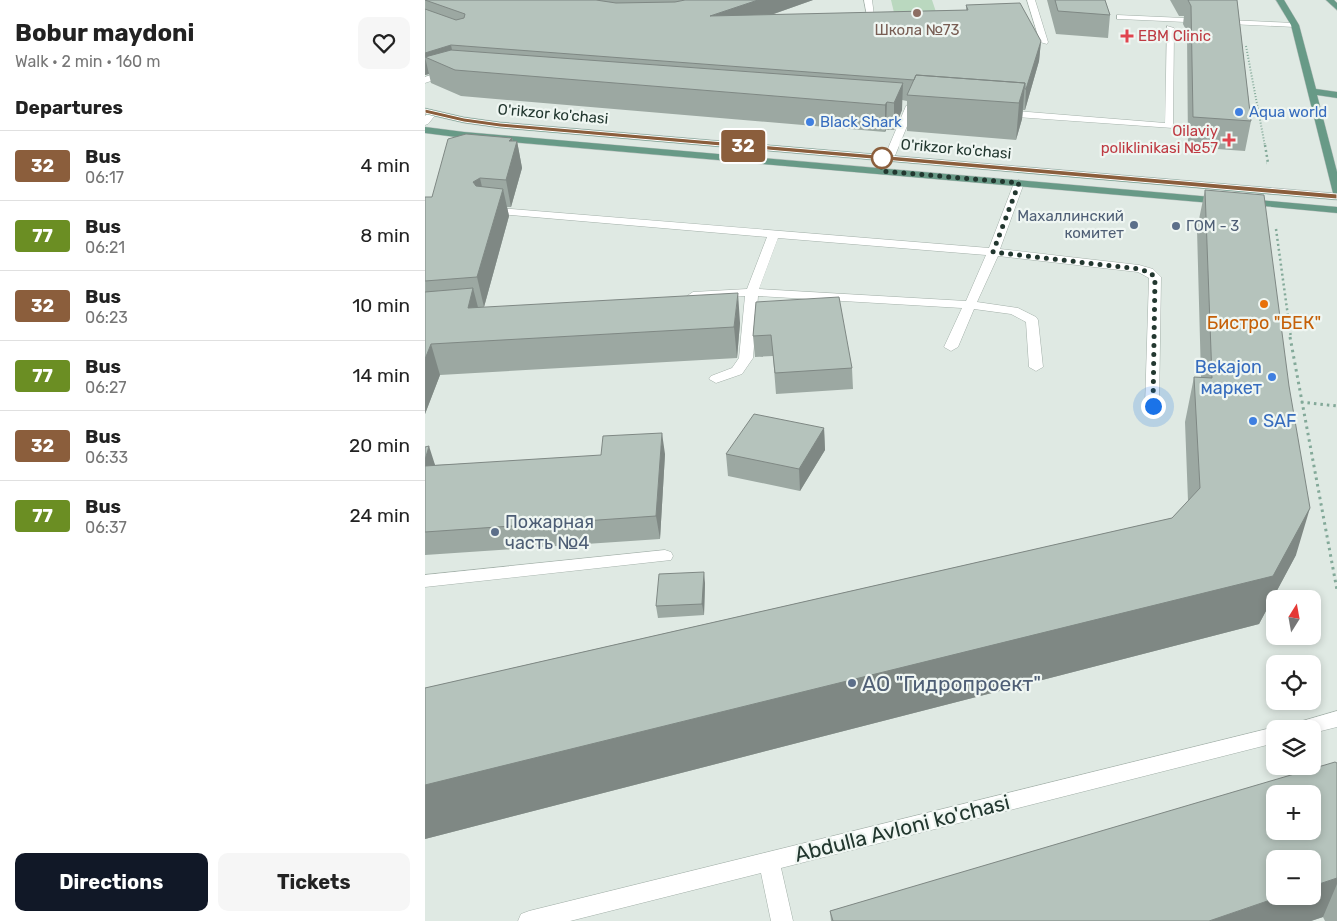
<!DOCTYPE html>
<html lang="en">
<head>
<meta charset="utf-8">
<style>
  :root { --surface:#fff; --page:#f6f6f6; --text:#222; --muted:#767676; --line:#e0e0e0; --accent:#111827 }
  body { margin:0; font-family:Rubik,sans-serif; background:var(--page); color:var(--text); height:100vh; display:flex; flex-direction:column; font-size:19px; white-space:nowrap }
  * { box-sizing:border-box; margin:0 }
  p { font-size:16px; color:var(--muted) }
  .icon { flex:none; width:28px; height:28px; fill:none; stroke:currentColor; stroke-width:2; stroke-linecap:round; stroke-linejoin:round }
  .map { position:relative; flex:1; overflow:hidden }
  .panel { display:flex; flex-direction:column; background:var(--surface); width:425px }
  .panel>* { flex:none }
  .badge { padding:0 10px; border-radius:4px; font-size:18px; line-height:32px }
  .needle { width:32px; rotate:11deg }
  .buttons { position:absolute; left:841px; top:590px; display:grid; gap:10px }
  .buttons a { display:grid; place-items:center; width:55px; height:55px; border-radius:10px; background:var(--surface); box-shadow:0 2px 8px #0003; font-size:25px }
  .you { position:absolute; width:25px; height:25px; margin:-12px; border:4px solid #fff; border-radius:50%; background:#1a73e8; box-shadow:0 0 0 8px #1a73e833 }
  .map>.badge { position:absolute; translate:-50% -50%; box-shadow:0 0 0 2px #fff }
  h2 { padding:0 15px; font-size:19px; line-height:45px }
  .round { display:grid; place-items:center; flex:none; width:52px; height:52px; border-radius:10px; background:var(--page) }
  .head { display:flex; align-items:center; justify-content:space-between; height:85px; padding:0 15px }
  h1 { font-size:24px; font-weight:700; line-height:38px }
  .action { display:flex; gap:10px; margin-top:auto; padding:10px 15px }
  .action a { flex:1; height:58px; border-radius:10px; background:var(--accent); color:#fff; font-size:20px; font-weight:700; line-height:58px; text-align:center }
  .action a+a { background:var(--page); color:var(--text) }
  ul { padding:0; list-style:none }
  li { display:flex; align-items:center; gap:15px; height:70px; padding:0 15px; border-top:1px solid var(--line) }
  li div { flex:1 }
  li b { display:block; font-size:19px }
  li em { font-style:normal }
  li .badge { min-width:55px; font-weight:700; text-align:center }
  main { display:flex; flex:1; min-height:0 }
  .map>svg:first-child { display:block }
  .green { fill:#bad8bf }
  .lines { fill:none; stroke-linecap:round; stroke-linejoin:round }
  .minor-casing { stroke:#a3b0a9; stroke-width:1 }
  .major-casing { stroke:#bdc3c1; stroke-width:1 }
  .path-far2 { stroke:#83a999; stroke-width:2; stroke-dasharray:1 2; stroke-linecap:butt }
  .path-far1 { stroke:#83a999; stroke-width:2.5; stroke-dasharray:2 3; stroke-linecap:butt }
  .path { stroke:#83a999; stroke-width:3; stroke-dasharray:2.5 4; stroke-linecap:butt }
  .minor { fill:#fff; fill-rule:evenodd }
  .major { fill:#689a87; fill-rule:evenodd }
  .wall { fill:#9ca8a2 }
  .shaded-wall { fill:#7f8884 }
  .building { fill:#b5c3bc; stroke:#7f8884; fill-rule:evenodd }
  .line { fill:#8b5e3c; stroke:#fff }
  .walk { stroke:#22372f; stroke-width:5; stroke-dasharray:0 9 }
  .education-dot { fill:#8d6e63; stroke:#eff6f2; stroke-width:2 }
  .health-dot { fill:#e0444e; stroke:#eff6f2; stroke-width:2 }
  .shop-dot { fill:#3f7fe0; stroke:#eff6f2; stroke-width:2 }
  .stop-dot { fill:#fff; stroke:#8b5e3c; stroke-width:2.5 }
  .service-dot { fill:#5c6f8a; stroke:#eff6f2; stroke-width:2 }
  .food-dot { fill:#e8710a; stroke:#eff6f2; stroke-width:2 }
  .labels { text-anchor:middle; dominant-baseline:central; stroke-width:4.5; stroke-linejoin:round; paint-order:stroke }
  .far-education-label { font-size:15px; fill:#785e54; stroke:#eff6f2 }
  .far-health-label { font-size:15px; fill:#be3a42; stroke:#eff6f2; text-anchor:start }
  .far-shop-label { font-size:15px; fill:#366cbe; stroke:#eff6f2; text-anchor:start }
  .far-street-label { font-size:15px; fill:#22372f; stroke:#eff6f2 }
  .far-service-label { font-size:15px; fill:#4e5e75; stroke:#eff6f2; text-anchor:end }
  .food-label { font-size:18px; fill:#c56008; stroke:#eff6f2 }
  .shop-label { font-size:18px; fill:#366cbe; stroke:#eff6f2; text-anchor:end }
  .service-label { font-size:18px; fill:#4e5e75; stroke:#eff6f2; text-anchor:start }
  .near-service-label { font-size:21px; fill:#4e5e75; stroke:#eff6f2; text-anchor:start }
  .near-street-label { font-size:21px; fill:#22372f; stroke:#eff6f2 }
</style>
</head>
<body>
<main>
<section class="panel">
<div class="head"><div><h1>Bobur maydoni</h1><p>Walk · 2 min · 160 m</p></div><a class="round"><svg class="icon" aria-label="heart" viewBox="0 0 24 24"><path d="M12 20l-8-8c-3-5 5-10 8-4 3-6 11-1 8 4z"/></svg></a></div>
<h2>Departures</h2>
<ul>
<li><span class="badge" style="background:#8b5e3c;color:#fff">32</span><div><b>Bus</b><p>06:17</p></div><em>4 min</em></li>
<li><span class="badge" style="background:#6b8e23;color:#fff">77</span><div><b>Bus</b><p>06:21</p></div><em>8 min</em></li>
<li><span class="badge" style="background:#8b5e3c;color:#fff">32</span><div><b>Bus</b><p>06:23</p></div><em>10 min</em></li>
<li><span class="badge" style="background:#6b8e23;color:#fff">77</span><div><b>Bus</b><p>06:27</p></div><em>14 min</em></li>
<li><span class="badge" style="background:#8b5e3c;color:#fff">32</span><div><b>Bus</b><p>06:33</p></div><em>20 min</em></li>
<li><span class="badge" style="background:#6b8e23;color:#fff">77</span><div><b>Bus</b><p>06:37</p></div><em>24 min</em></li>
</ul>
<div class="action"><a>Directions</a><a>Tickets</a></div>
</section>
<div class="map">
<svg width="912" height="921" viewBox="0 0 912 921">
  <rect width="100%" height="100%" fill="#dfe9e3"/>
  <!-- green -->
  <path class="green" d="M466 0H507L515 24 472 25Z"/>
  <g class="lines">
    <!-- minor casing -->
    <g class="minor-casing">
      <path id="minor" d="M439 0H447L450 23 443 21Z
        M602 0H610L623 42 622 44 615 42Z
        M692 15 870 23 874 25 870 27 695 19H692Z
        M742 26 749 28 748 128 578 116 573 113 578 110 740 123Z
        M24 69 28 72 27 74 0 83V77Z
        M486 103 499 105 501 107 496 110 489 109 469 158 464 161 460 160 459 158 481 106Z
        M7 110 12 113 3 124 0 125V116Z
        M594 180 599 183 575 249 714 265 728 269 736 277 734 406 732 409H722L720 406 724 278 713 272 573 256 552 302 593 308 611 317 613 320 618 367 611 371 604 367 601 322 586 314 549 309 533 347 526 351 519 347 537 308 333 296 328 358 317 374 291 383 284 379 286 376 307 368 314 358 320 296 268 300 262 296 268 292 322 289 342 237 62 213 57 210 62 207 564 248 589 183ZM353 238 561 255 541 301 334 289Z
        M240 550 246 552 248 556 246 560 0 587V575Z
        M912 711V727L888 733V729H864L867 724Z
        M850 727 855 729H850V743L356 868 368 921H346L336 873 145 921H93L96 914 104 911Z"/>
    </g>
    <!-- major casing -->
    <g class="major-casing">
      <path id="major" d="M851 0H859L874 25 891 89 912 92V98L892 95 912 172V200L75 128 39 123 0 114V108L39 117 75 122 908 193 866 25Z
        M901 0H909L912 3V10Z
        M0 127 39 132 798 198 803 201 798 204 39 138 0 133Z
        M821 199 912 207V213L817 204 816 202Z"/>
    </g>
    <!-- path-far2 -->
    <path class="path-far2" d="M821 46 840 146"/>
    <!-- path-far1 -->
    <path class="path-far1" d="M840 145 843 163H841
      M851 229 866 338"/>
    <!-- path -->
    <path class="path" d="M865 337 912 590
      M876 402 912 406"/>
    <!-- minor -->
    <use href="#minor" class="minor"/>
    <!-- major -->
    <use href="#major" class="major"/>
  </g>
  <!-- wall -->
  <path class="wall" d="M0 0H388L346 15 541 10V5L616 41 614 61 600 110H598L597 119 591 140 482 131V101L477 100V110L469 130H461L460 132 36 96 6 83 4 74 0 75Z
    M622 0H680L685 15 683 38 631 34Z
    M745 0H812L826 121 820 151 763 147 762 32 758 24 759 16H754Z
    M87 138 88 141H92L97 168 86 207H82L84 216 59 307 53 308 315 323 312 358 15 375 0 414V197H7Z
    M780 190 864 386 871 555 834 624 0 839V688L747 518 763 501 760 422 769 377H776L772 229Z
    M331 302 427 368 428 389 351 394 348 356 330 357 328 336Z
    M399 428 400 450 375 491 303 476 301 454Z
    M0 447 10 465 240 454 235 539 0 555Z
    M280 583 279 615 233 618 231 606Z
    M912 763V921H900L898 917 886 921H406L405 911Z"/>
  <!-- shaded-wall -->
  <path class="shaded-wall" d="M333 0H388L286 36 285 16Z
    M616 41 614 61 600 110 601 89Z
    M26 45 30 65 0 57 4 74 0 75V53Z
    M478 83 477 110 469 130V103Z
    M600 83 597 119 591 140 594 103Z
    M462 102 461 130 460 132V105Z
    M87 138 89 150 92 141 97 168 86 207 81 180 84 141Z
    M55 178 61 205 48 182Z
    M78 189 84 216 59 307 52 277Z
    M48 288 56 319 43 308Z
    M313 293 315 323 312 358 309 327Z
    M6 344 15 375 0 414V359Z
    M399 428 400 450 375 491 374 469Z
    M237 433 240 454 235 539 231 516Z
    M4 446 11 468 0 472V460Z
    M885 508 871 555 834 624 0 839V785Z
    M279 572 280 583 279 615 277 604Z
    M912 878V884L898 917 886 921H784L857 896H888V886Z"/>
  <!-- building -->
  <path class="building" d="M0 0H171L191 3 250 2 260 0H333L285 16 543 10 541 5 595 3 616 41 601 89H600V83L491 75 489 80 26 45 0 53V9L31 20 39 18 40 14Z
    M630 0H680L685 15 633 11Z
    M763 0H812L826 121 768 117 766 6Z
    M26 50 478 83 469 103 462 102 460 105 30 70 0 57Z
    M491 75 600 83 594 103 482 95Z
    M41 134 87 138 84 141H92L81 180 55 178 48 182 51 186 78 189 52 277 0 281V197H7L23 139Z
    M780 190 839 195 864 386 885 508 848 576 0 785V688L747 518 775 488 769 377 787 378Z
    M48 288 43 308 313 293 309 327 6 344 0 359V292Z
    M414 297 427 368 350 373 346 335 328 336 331 302Z
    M329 414 399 428 374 469 301 454Z
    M237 433 231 516 0 532V466L176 455 178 436Z
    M4 446 0 460V447Z
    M279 572 277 604 231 606 234 574Z
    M910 762 912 763V878L888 886V859H850V896H857L784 921H408L405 911ZM850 794H888V831H850Z"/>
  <!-- line -->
  <path class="line" d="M0 109 39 118 75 123 912 194V199L75 127 39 122 0 113Z"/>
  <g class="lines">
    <!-- walk -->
    <path class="walk" d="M457 158 456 171 594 183 568 252 714 269 724 272 730 277 728 406"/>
  </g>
  <!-- markers -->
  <circle class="education-dot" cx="492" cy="13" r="5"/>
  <g class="health-dot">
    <path d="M699.5 28.5h5v5h5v5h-5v5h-5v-5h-5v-5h5z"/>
    <path d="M801.5 132.5h5v5h5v5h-5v5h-5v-5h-5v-5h5z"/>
  </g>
  <g class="shop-dot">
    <circle cx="814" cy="112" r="5"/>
    <circle cx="385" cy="122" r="5"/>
    <circle cx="847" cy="377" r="5"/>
    <circle cx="828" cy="421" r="5"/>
  </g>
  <circle class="stop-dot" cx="457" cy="158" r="10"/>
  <g class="service-dot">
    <circle cx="709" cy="225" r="5"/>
    <circle cx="751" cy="226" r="5"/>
    <circle cx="70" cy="532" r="5"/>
    <circle cx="427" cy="683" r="5"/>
  </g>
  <circle class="food-dot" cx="839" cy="304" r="5"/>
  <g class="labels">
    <!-- far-education labels -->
    <g class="far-education-label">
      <text x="492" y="30">Школа №73</text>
    </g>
    <!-- far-health labels -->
    <g class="far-health-label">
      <text x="713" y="36">EBM Clinic</text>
      <text x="793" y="131" text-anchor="end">Oilaviy<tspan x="793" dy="17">poliklinikasi №57</tspan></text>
    </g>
    <!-- far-shop labels -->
    <g class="far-shop-label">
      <text x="824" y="112">Aqua world</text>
      <text x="395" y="122">Black Shark</text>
    </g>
    <!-- far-street labels -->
    <g class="far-street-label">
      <text transform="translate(128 114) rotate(5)">O'rikzor ko'chasi</text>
      <text transform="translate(531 149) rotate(5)">O'rikzor ko'chasi</text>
    </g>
    <!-- far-service labels -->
    <g class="far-service-label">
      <text x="699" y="216">Махаллинский<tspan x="699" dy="17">комитет</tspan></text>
      <text x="761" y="226" text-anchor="start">ГОМ - 3</text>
    </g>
    <!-- food labels -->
    <g class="food-label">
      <text x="839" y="323">Бистро "БЕК"</text>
    </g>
    <!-- shop labels -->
    <g class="shop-label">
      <text x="837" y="367">Bekajon<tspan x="837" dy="21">маркет</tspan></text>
      <text x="838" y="421" text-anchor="start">SAF</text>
    </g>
    <!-- service labels -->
    <g class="service-label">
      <text x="80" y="522">Пожарная<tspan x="80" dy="21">часть №4</tspan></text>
    </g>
    <!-- near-service labels -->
    <g class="near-service-label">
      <text x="437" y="683">АО "Гидропроект"</text>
    </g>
    <!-- near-street labels -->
    <g class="near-street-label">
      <text transform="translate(477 828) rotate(-14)">Abdulla Avloni ko'chasi</text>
    </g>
  </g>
</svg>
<div class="buttons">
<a><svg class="needle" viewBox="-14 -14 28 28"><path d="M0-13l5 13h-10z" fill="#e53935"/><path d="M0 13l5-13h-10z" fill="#767676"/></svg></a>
<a><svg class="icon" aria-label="locate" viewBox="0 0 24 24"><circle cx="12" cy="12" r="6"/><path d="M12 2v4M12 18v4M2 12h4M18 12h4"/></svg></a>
<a><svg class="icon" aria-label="layers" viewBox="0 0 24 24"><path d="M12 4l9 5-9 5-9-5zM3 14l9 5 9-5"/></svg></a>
<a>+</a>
<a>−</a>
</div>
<div class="you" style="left:728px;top:406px"></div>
<b class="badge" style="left:318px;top:146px;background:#8b5e3c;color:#fff">32</b>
</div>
</main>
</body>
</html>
